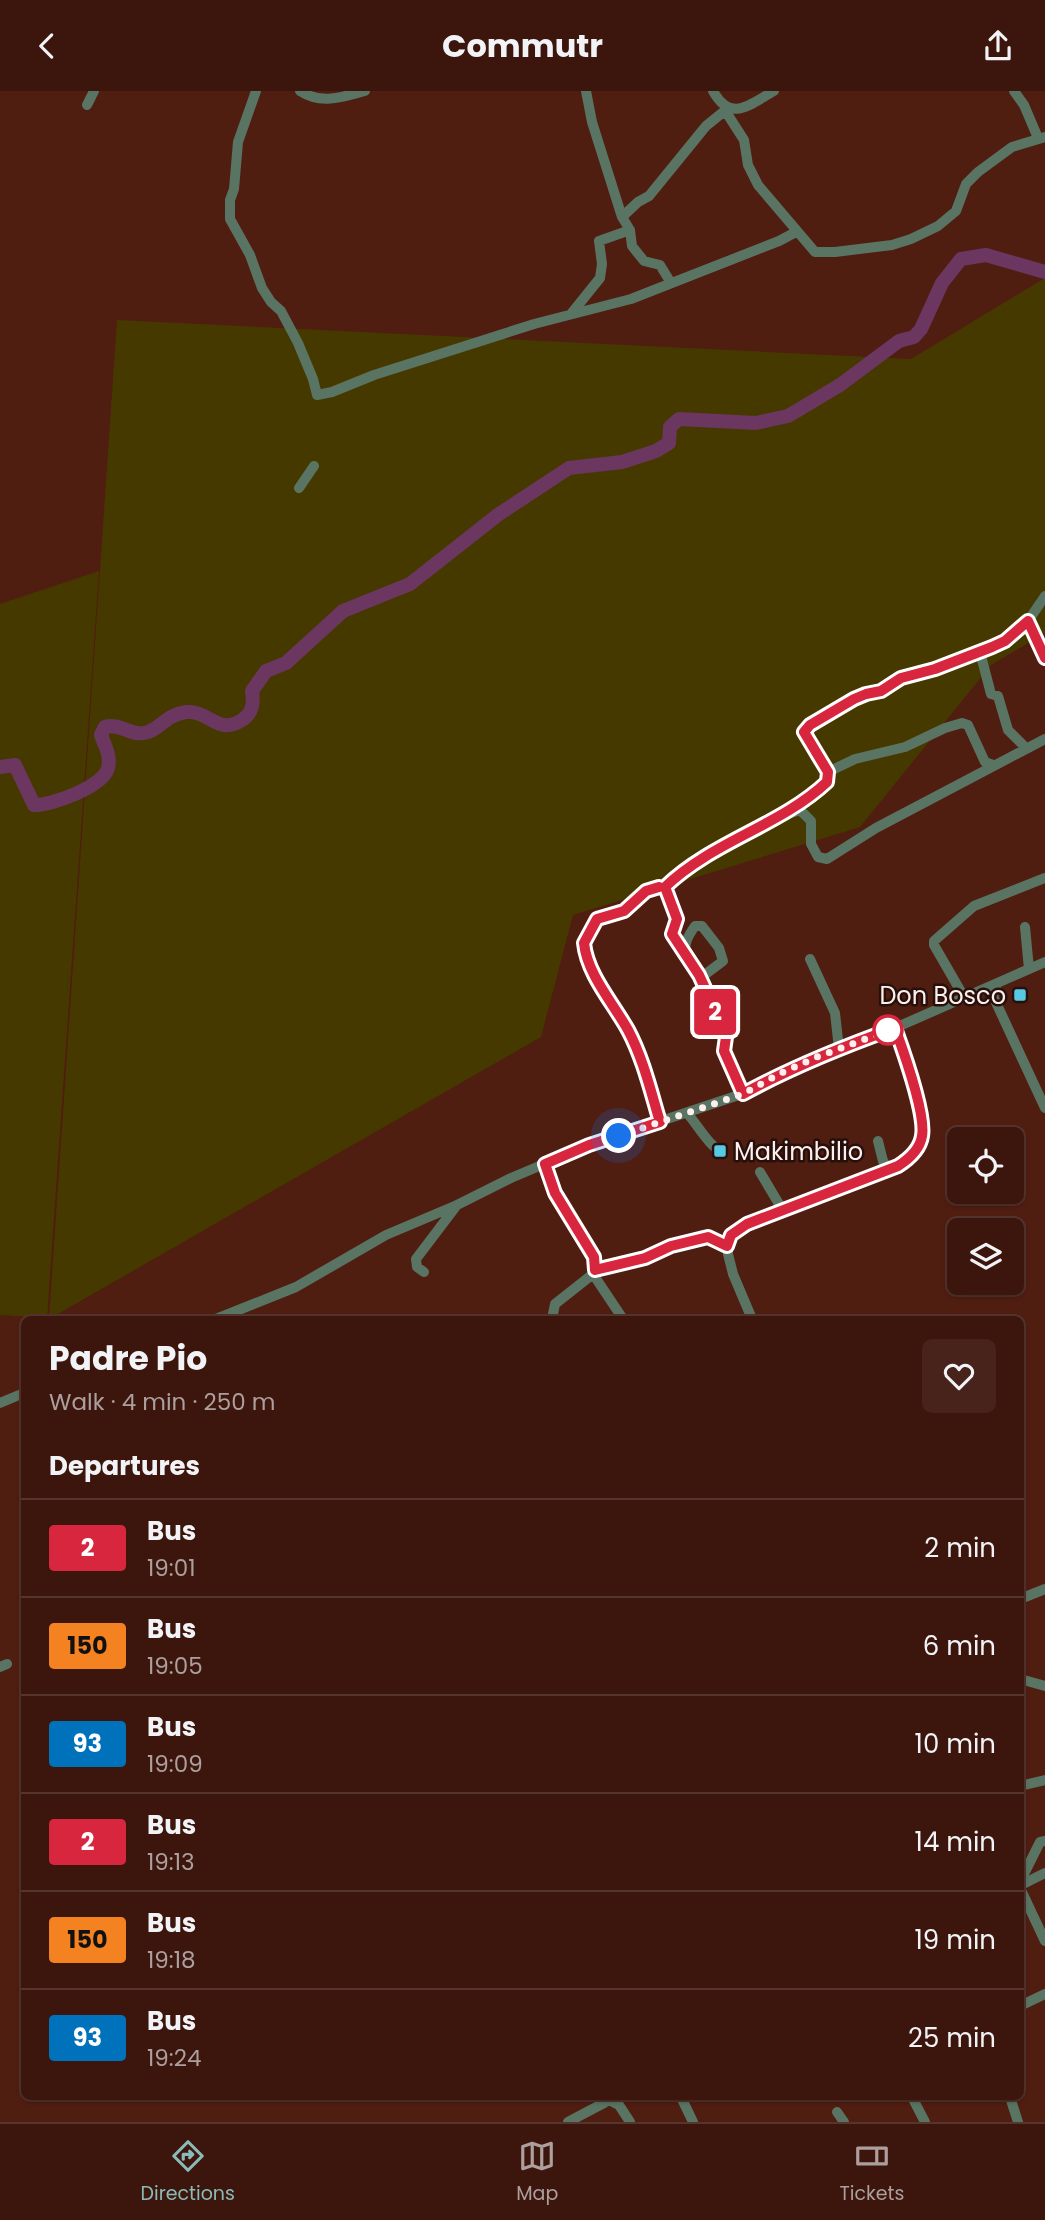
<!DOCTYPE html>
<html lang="en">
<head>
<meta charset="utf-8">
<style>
  :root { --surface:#3c160d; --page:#47231b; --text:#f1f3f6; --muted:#ac9f9d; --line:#55352e; --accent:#8bbbb9 }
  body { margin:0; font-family:Poppins,sans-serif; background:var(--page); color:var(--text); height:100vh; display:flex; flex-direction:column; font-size:26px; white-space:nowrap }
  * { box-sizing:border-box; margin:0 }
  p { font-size:23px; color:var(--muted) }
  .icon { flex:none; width:38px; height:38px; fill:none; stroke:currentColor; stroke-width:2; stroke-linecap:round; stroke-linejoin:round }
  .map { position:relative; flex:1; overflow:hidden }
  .side { position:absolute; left:21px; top:1225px; width:1003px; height:784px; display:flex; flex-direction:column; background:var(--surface); border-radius:10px; box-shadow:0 2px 5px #0004,0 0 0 2px var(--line) }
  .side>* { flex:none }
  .badge { padding:0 14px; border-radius:5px; font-size:24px; line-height:46px }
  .tools { position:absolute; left:947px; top:1036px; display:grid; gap:14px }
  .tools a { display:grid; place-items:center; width:77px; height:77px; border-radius:10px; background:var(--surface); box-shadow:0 2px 5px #0004,0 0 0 2px var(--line); font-size:35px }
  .you { position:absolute; width:35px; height:35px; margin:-18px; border:5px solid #fff; border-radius:50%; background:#1a73e8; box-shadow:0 0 0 10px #1a73e833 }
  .map>.badge { position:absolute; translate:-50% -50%; box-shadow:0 0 0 4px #fff }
  h2 { padding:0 28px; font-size:26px; line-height:63px }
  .round { display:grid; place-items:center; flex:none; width:74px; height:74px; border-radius:10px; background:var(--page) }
  .summary { display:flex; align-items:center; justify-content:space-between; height:119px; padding:0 28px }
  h1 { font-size:33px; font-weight:700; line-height:52px }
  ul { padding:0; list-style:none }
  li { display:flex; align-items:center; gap:21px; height:98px; padding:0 28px; border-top:2px solid var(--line) }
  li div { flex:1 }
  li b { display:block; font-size:26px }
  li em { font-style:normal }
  li .badge { min-width:77px; font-weight:700; text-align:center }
  header { display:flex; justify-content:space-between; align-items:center; height:91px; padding:0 28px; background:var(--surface); font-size:32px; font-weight:700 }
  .tab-bar { display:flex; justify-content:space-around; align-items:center; height:98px; border-top:2px solid var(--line); background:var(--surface); font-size:19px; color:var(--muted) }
  .tab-bar a { display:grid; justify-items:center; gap:4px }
  .tab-bar .active { color:var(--accent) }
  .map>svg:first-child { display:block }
  .green { fill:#463900 }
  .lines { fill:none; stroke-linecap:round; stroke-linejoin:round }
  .river { stroke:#6b3660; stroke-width:14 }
  .street { stroke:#597462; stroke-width:10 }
  .line-casing { stroke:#fff; stroke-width:16 }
  .line { stroke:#d7263d; stroke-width:10 }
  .walk { stroke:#fdefeb; stroke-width:7; stroke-dasharray:0 12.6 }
  .poi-dot { fill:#57c9e2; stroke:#27100b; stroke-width:2.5 }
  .stop-dot { fill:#fff; stroke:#d7263d; stroke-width:3.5 }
  .labels { text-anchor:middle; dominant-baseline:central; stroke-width:5; stroke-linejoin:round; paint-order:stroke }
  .poi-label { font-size:24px; fill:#fdefeb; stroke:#27100b; text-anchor:end }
</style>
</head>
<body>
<header><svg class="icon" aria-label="back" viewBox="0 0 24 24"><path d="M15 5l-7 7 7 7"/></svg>Commutr<svg class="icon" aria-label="share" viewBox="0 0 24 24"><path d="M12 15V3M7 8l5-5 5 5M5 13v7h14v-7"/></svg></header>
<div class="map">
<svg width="1045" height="2031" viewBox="0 0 1045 2031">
  <rect width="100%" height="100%" fill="#501d11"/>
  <!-- green -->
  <path class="green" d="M1045 187V542L991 574 860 736 573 824 541 946 49 1228 117 229 911 268Z
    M99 480 47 1227 0 1224V513Z"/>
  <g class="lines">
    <!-- river -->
    <path class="river" d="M0 676 15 674 34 714C52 714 103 696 108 677 111 665 105 655 101 644L105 636C120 631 132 647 148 641 162 636 166 624 186 621 209 619 218 645 242 629 253 622 254 612 252 600L266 580 286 572 343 520 410 493 499 423 569 377 622 371 656 360 669 352 670 336 679 328 756 332 788 325 840 294 899 250 914 246 921 238 942 192 961 168 986 164 1045 181"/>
    <!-- street -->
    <path class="street" d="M256 0 238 51 234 98 230 109V128L250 164 262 197 271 211 281 220 298 252 313 288 317 304 332 301 374 284 534 233 631 208 779 150 796 141
      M300 0C322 14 341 6 365 0
      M586 0 592 31 622 126 630 139 632 155 644 170 660 174 671 192
      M713 0C731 32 749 14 774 0
      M1014 0 1024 14 1038 47
      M87 14 94 0
      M726 21 744 49 748 74 758 94 815 161H835L892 154 911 148 938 135 956 120 966 93 978 81 1012 56 1045 46
      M622 126 638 111 649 105 706 35 727 18
      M571 223 600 187 602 173 599 150 630 139
      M299 397 314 375
      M1028 530 1045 567
      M980 561 991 603 998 605 1008 639 1026 657
      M828 681 855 668 905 656 945 637 962 632 968 634 985 671 993 674
      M791 719 823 695 829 687 805 642V637L854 609 865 603 881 600 901 587 935 578 1005 550 1028 530 1045 505
      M1025 836 1029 878
      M685 864C684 852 688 845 695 835H702L719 857 723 870 703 885 702 893
      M810 868 835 922 839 958
      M997 893 993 905 1045 1017
      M964 906 934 854V850L974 815 1045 787
      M742 1003 724 960 726 951 723 936 699 884 672 843 676 828 665 798 666 795 719 756 772 728 800 719 811 730V753L818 766 827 768 876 737 1045 648
      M687 1022C697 1033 710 1057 723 1061
      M660 1031C651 1001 643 967 628 939 613 912 587 883 584 852L599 826 624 820 646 800 666 795
      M878 1050 883 1070 888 1078
      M546 1073 555 1102 589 1156 596 1173 593 1183 555 1213 552 1228
      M760 1081 782 1118
      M595 1179 645 1167 671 1155 707 1146 727 1155
      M424 1181 417 1176 416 1168 457 1114
      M593 1183 623 1228
      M216 1228 296 1196 386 1144 457 1114 511 1087 589 1054 742 1003 781 982 817 966 895 937 1045 871
      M752 1228 733 1183 728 1163 727 1155 734 1141 761 1126 898 1075C909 1068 920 1059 922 1045 926 1025 903 959 895 937
      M0 1312 24 1302
      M1020 1508 1045 1498
      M0 1576 7 1573
      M1020 1588 1045 1595
      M1020 1695 1045 1689
      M1024 1792V1783L1040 1751 1045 1750
      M1021 1794 1045 1782
      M1020 1797 1045 1850
      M1020 1915 1045 1903
      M681 2006 693 2031
      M912 2006 925 2031
      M1010 2006 1018 2031
      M607 2008 619 2014 630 2031
      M837 2021 844 2031
      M568 2031 604 2012 609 2006"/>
  </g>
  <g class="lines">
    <!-- line casing -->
    <g class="line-casing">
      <path id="line" d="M659 796 646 800 624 820 597 828 584 852C587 883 613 912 628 939 643 967 651 1001 660 1031L589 1054 545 1073 555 1102 594 1166 595 1179 645 1167 671 1155 708 1146 727 1155 731 1144 747 1133 898 1075C909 1068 920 1058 922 1045 926 1024 903 959 895 937 842 956 792 976 743 1003L724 960 726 946 723 936 699 884 672 843 677 828 665 796C713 750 780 735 827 691L828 681 804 641 810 634 854 608 866 603 881 600 901 587 935 578 992 556 1005 550 1028 530 1045 567"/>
    </g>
    <!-- line -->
    <use href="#line" class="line"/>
    <!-- walk -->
    <path class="walk" d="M619 1045 743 1003 781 982 817 966 895 937 888 939"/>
  </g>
  <!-- markers -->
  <g class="poi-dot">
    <rect x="1013" y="897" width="14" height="14" rx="3.5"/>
    <rect x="713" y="1053" width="14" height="14" rx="3.5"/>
  </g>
  <circle class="stop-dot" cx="888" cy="939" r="14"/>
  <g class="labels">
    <!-- poi labels -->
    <g class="poi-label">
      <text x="1006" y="904">Don Bosco</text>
      <text x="734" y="1060" text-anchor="start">Makimbilio</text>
    </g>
  </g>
</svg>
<div class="tools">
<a><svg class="icon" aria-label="locate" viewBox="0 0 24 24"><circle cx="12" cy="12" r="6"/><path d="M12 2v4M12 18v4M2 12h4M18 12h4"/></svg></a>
<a><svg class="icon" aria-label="layers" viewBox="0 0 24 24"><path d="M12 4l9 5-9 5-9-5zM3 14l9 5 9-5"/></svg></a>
</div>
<div class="you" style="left:619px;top:1045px"></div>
<b class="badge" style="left:715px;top:921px;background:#d7263d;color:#fff">2</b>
<section class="side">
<div class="summary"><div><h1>Padre Pio</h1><p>Walk · 4 min · 250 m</p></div><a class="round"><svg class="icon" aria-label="heart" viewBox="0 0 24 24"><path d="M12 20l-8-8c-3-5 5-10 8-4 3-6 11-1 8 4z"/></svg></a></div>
<h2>Departures</h2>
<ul>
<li><span class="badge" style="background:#d7263d;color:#fff">2</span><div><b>Bus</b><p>19:01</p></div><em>2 min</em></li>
<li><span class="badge" style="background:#f58220;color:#111">150</span><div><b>Bus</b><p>19:05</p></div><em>6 min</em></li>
<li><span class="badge" style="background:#0072bc;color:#fff">93</span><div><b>Bus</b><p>19:09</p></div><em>10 min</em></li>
<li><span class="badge" style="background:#d7263d;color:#fff">2</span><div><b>Bus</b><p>19:13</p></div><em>14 min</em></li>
<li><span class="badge" style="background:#f58220;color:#111">150</span><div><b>Bus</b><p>19:18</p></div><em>19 min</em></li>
<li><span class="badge" style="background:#0072bc;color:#fff">93</span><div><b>Bus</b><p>19:24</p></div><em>25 min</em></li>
</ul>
</section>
</div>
<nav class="tab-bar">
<a class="active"><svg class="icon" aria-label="directions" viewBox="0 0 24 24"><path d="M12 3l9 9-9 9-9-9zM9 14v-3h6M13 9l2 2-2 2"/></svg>Directions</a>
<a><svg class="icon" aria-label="map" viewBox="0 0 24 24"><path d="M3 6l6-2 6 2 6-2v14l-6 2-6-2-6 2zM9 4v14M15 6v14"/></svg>Map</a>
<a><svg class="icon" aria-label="tickets" viewBox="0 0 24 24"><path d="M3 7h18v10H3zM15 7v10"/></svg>Tickets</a>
</nav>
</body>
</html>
